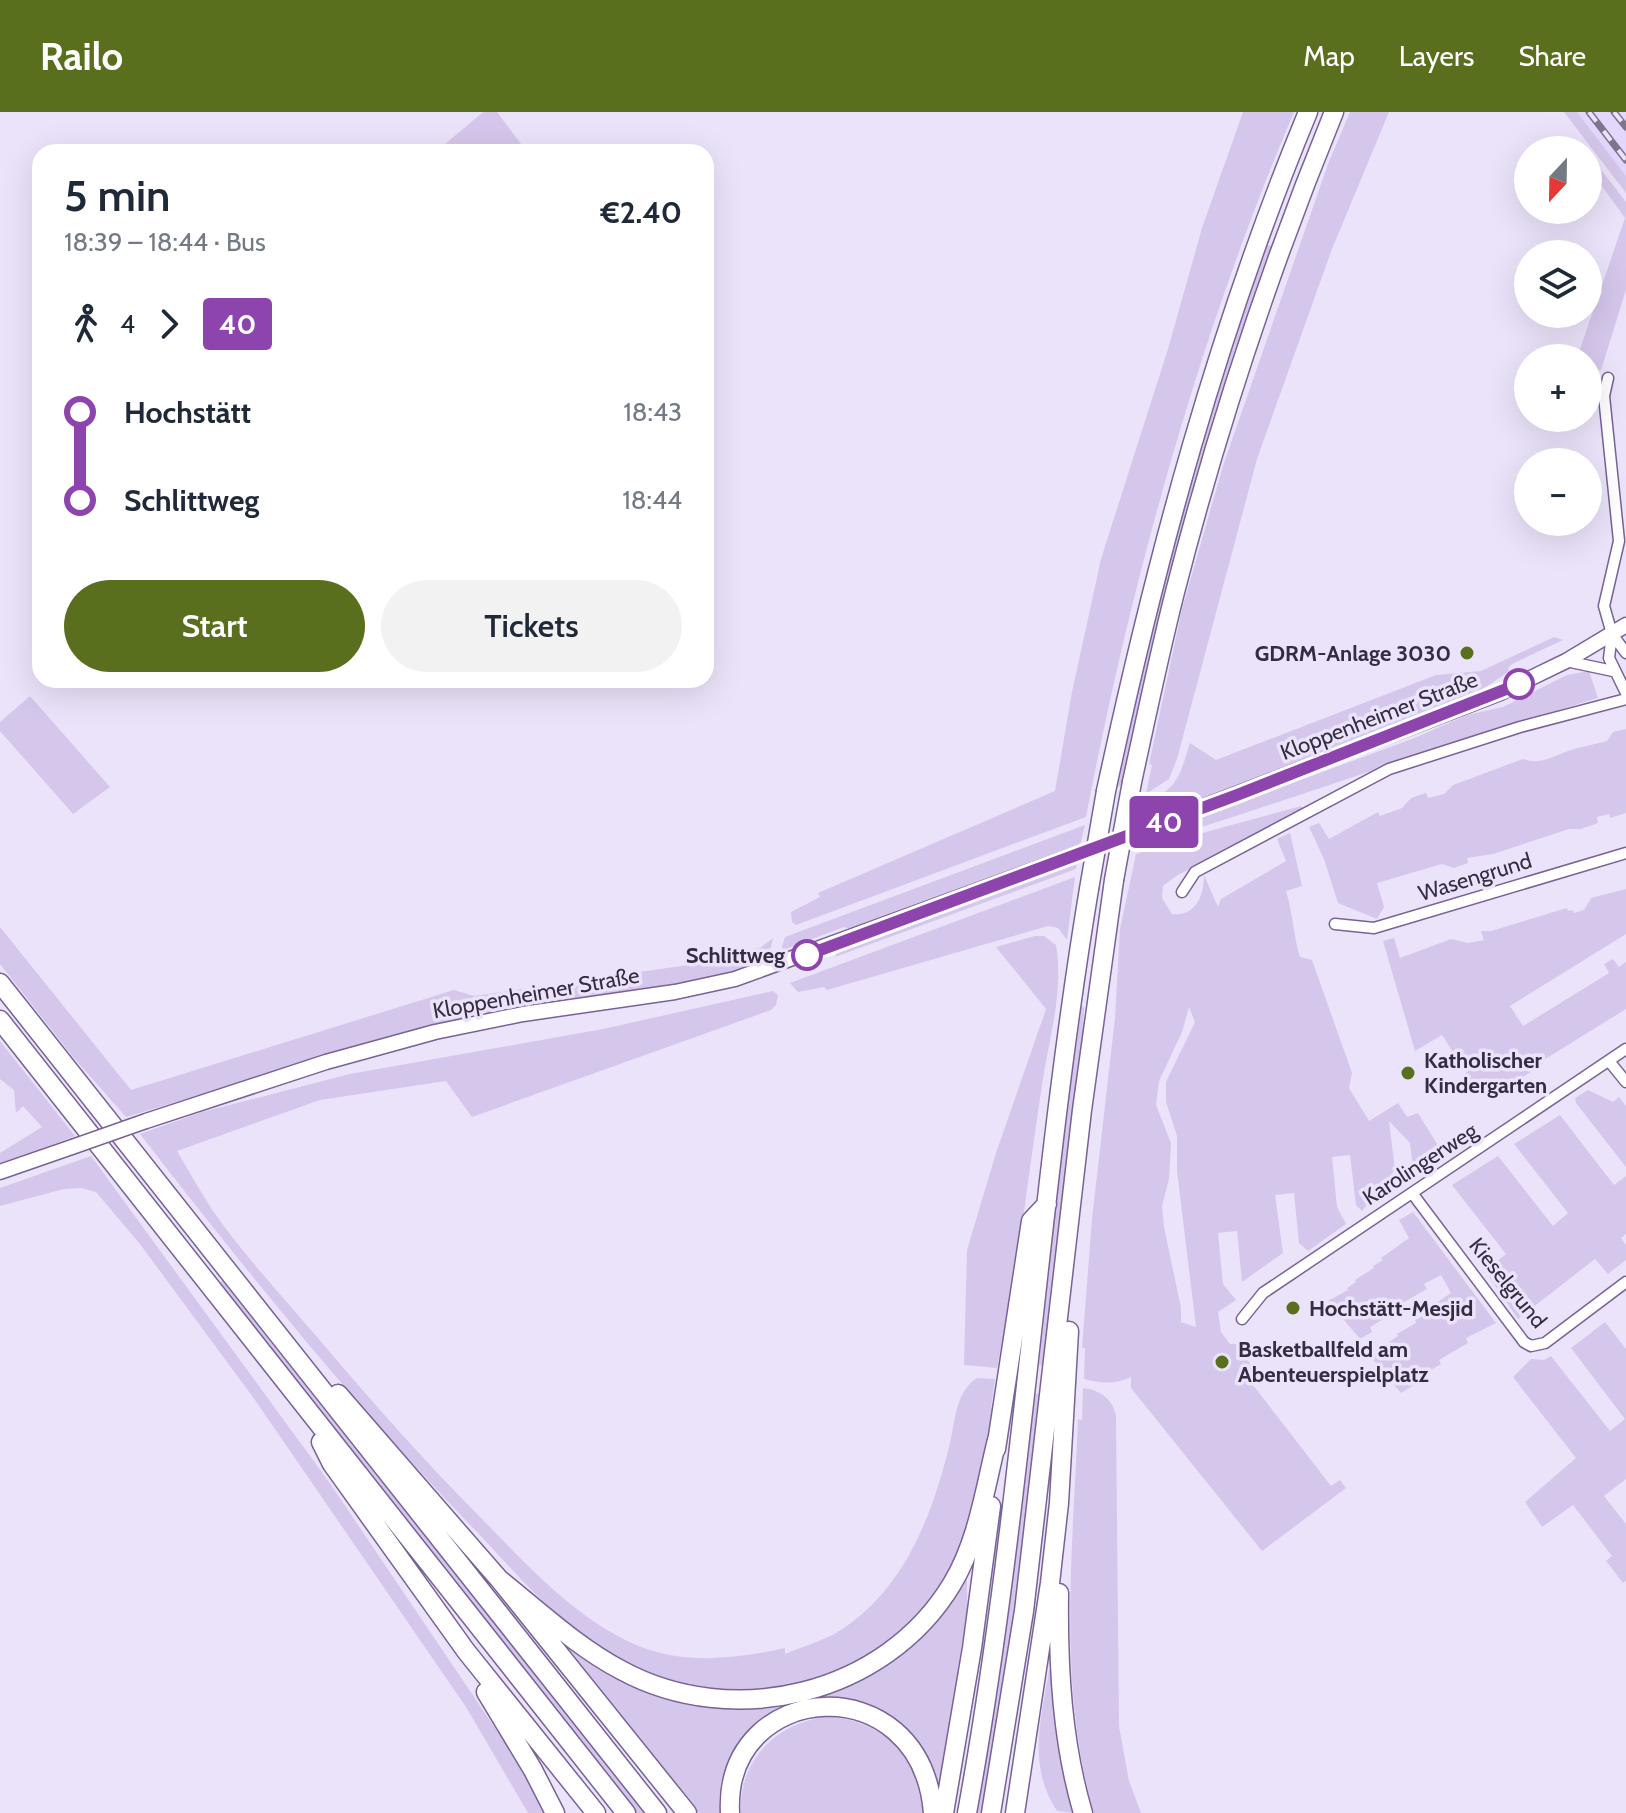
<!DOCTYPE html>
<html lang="en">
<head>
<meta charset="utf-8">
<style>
  :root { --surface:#fff; --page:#f2f2f3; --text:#1f2937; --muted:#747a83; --accent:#5a6f1e }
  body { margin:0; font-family:Cabin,sans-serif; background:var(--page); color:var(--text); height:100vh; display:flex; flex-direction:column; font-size:30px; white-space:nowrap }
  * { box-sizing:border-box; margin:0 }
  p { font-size:26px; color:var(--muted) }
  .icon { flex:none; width:44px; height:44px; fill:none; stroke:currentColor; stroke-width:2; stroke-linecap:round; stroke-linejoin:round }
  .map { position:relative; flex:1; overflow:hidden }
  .panel { position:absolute; left:32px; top:32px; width:682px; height:544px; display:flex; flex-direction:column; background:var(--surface); border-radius:24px; box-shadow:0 8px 32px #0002 }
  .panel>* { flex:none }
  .badge { padding:0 16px; border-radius:6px; font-size:28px; line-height:52px }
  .needle { width:52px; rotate:202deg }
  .controls { position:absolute; left:1514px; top:24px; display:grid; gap:16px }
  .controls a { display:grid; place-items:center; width:88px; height:88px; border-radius:50%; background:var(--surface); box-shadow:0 8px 32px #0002; font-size:40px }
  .map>.badge { position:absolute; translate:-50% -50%; box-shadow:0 0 0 4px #fff }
  .legs { display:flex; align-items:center; gap:12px; height:88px; padding:0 32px; font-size:26px }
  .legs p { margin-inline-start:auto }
  .overview { display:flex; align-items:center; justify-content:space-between; height:136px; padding:0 32px }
  h1 { font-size:44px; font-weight:600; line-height:60px }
  .action { display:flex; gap:16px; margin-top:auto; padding:16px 32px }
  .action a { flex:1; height:92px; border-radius:48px; background:var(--accent); color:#fff; font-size:32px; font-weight:600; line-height:92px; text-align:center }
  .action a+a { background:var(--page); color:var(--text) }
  ul { padding:0 32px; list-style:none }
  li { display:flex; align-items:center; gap:28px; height:88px; font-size:30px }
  li i { display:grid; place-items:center; width:12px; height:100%; margin:0 10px; background:currentColor }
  li i::after { content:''; width:20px; height:20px; margin:-10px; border:6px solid; border-radius:50%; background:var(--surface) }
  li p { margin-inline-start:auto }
  li:first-child i { background:linear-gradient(#0000 50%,currentColor 0) }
  li:last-child i { background:linear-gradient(currentColor 50%,#0000 0) }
  header { display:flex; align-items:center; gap:48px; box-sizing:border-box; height:112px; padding:0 40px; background:var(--accent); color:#fff }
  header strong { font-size:38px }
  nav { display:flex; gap:44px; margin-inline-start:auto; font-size:28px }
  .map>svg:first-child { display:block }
  .built { fill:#e5d6fd }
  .green { fill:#d5c7eb; fill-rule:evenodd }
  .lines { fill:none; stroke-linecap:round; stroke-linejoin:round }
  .street-casing { stroke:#786296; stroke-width:13 }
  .secondary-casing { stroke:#786296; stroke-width:17 }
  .highway-casing { stroke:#786296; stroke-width:21 }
  .street { stroke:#fff; stroke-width:10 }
  .secondary { stroke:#fff; stroke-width:14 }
  .highway { stroke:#fff; stroke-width:18 }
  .rail-casing { stroke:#7d758b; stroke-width:7 }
  .rail { stroke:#ebe3fa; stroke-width:4; stroke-dasharray:12; stroke-linecap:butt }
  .secondary-bridge-casing { stroke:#786296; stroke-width:17; stroke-linecap:butt }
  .highway-bridge-casing { stroke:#786296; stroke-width:21; stroke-linecap:butt }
  .secondary-bridge { stroke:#fff; stroke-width:14 }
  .highway-bridge { stroke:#fff; stroke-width:18 }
  .line-1-casing { stroke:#fff; stroke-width:18 }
  .line-1 { stroke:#8e44ad; stroke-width:12 }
  .poi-dot { fill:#5a6f1e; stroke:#ebe3fa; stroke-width:3 }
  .stop-1-dot { fill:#fff; stroke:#8e44ad; stroke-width:4 }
  .labels { text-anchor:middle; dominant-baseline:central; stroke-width:7; stroke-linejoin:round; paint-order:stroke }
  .poi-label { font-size:22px; font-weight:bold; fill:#352c42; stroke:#ebe3fa; text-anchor:start }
  .street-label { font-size:22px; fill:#352c42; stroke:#ebe3fa }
  .stop-label { font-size:22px; font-weight:bold; fill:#352c42; stroke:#ebe3fa; text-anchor:end }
</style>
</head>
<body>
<header>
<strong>Railo</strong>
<nav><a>Map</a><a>Layers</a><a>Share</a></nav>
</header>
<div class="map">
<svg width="1626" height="1701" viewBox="0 0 1626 1701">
  <rect width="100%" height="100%" fill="#ebe3fa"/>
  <!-- built -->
  <path class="built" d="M1577 0H1626V64L1624 62Z"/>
  <!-- green -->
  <path class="green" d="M483 0H497L527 40H450L444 33Z
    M1243 0H1294C1199 223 1131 470 1086 705L796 813 792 810 791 800 820 785 818 781 1055 679 1072 580 1101 447 1168 237 1202 116Z
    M1350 0H1389L1332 137 1257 347 1177 647 1169 667 1146 682 1152 653 1149 652 1182 497 1223 354 1328 52Z
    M1564 0H1577L1626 64V81Z
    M1588 41 1626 90V178L1601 258 1588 260V246H1577L1625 106 1588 55Z
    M1266 132 1273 135 1222 284 1182 416 1150 545 1123 673 1116 675 1153 508 1192 362Z
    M1554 525 1563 528 1512 552 1508 556 1509 559C1462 595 1403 613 1348 634 1279 660 1210 686 1141 712L1145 691C1178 677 1180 663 1190 631L1216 648 1436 563 1481 559Z
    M1589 559 1598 586C1443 632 1291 688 1136 736L1138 728 1412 627 1467 603 1503 595 1567 563Z
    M30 584 110 675 73 702 0 619V610Z
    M1626 617V701L1610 706 1609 702 1597 705 1598 711 1581 717H1569L1493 742 1467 746 1468 751 1454 756 1442 752 1377 771 1384 795 1377 807 1338 791 1324 747 1309 715 1319 711 1329 727 1378 700 1380 704 1402 696 1411 686 1426 681 1428 686 1444 682 1453 673 1523 647C1543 654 1556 642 1574 637 1585 634 1596 632 1607 629L1613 620Z
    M1301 694 1305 697 1176 764 1163 774 1162 786 1172 802C1196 805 1204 783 1204 763L1218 795 1221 787 1286 749 1277 727 1290 721 1302 774 1286 779C1293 801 1293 823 1300 845L1312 848 1352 961 1349 976 1369 1009 1398 991 1407 1005 1418 1001 1442 1040 1413 1056 1410 1031 1389 1009 1395 1058 1362 1099 1356 1093 1350 1043 1332 1045 1337 1095 1346 1112 1308 1139 1299 1131 1294 1081 1275 1083 1283 1141 1242 1170 1237 1119 1218 1121 1223 1172 1236 1188 1218 1200 1221 1220 1230 1232H1237L1257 1262 1250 1269 1331 1374 1340 1368 1346 1376 1262 1439 1131 1276V1265C1115 1273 1100 1271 1084 1267L1085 1236H1082L1092 1107 1115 906 1120 817 1136 742 1180 727ZM1189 895 1195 910 1166 970V990L1177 1024V1059L1196 1215 1181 1210V1196L1164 1115 1162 1094 1169 1067 1171 1031 1156 993 1159 969 1182 920Z
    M1085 713 1080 734 855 818 844 815 783 838 782 835 785 825Z
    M1077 750 1076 757 835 845 838 839Z
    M1075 765 1067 828 1058 816 1048 814 827 878 824 875 798 880 790 871Z
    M1626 777V822L1510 894 1523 914 1609 861 1604 852 1613 847 1619 855 1626 850V897L1542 949 1543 952 1500 980 1490 967 1462 985 1454 975 1469 965 1442 923 1415 939 1383 829 1394 826 1400 846 1451 827 1468 831 1484 828 1481 819H1491L1567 796 1568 799 1573 798 1574 801 1584 798 1591 786Z
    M0 815 131 978 454 878 474 884 688 853 760 836 773 826 768 849 734 860 667 874 505 898 432 913 126 1005 73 945 0 852Z
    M1035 824H1044L1056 833C1064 881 1049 925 1042 973 1029 1058 1019 1144 1005 1229H1002L997 1256 964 1253 967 1138 996 1041 1046 897 996 835Z
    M773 879 778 883 776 893 771 898 472 1005 446 969 320 988 177 1039C188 1058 199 1077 211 1096 244 1144 285 1187 323 1232 374 1292 426 1351 482 1407 528 1454 575 1506 636 1533 683 1553 737 1547 785 1536V1542C801 1535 820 1530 836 1521 904 1480 932 1404 950 1331 955 1309 956 1279 977 1266L995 1267 991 1296 994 1297C977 1407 951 1514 836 1560 765 1587 689 1584 622 1549 564 1519 520 1465 476 1419 355 1294 246 1159 140 1022L202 1000 350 962 603 917Z
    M1082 894 1084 896 1083 922 1045 1254 1039 1253 1065 1008Z
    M0 929 75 1024 0 1053V1041L42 1015 23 994 16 1001 14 978 0 967Z
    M1588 978 1613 990 1619 985 1626 994V1055L1576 991 1575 986Z
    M1560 1003 1614 1073 1626 1064V1122L1621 1126 1626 1133V1148L1608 1162 1595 1147 1518 1207 1485 1159 1506 1142 1452 1073 1498 1044 1553 1114 1568 1101 1514 1032Z
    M91 1044 329 1370 530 1668 547 1701H528L466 1595 255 1288 140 1132 96 1080 81 1076 64 1077 0 1094V1076Z
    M1413 1100 1496 1211 1466 1226 1468 1231 1439 1248 1441 1252 1412 1269 1414 1273 1401 1281 1370 1244 1389 1232V1230L1398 1224 1397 1222 1416 1211 1415 1208 1425 1203 1423 1200 1451 1181 1441 1163 1424 1172 1427 1177 1397 1194 1399 1198 1370 1215 1372 1220 1360 1227 1328 1189 1348 1178 1347 1176 1356 1170 1355 1168 1374 1156 1373 1154 1383 1148 1381 1146 1409 1126 1399 1108Z
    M223 1168 645 1701H636L218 1173Z
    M1605 1210 1626 1237V1367L1604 1384 1626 1412V1469L1623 1471 1606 1449 1612 1444 1573 1393 1542 1415 1525 1390 1576 1346 1513 1265 1531 1247 1544 1248 1551 1244 1610 1319 1625 1307 1571 1236Z
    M1083 1276C1100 1278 1113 1287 1116 1304L1119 1614 1129 1669 1141 1701H1094C1057 1574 1073 1438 1078 1307L1082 1308Z
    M1035 1282H1042C1026 1422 1009 1563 982 1701H975L1001 1549Z
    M967 1465V1500L938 1678 931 1661 862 1594 761 1613 724 1701H699L551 1517 650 1579 817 1582 948 1488Z
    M1049 1558H1051L1055 1616 1073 1701 1057 1699C1027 1653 1041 1609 1049 1558Z
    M825 1605C861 1605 898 1624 912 1658 918 1671 920 1687 924 1701H741C738 1649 776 1611 825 1605Z"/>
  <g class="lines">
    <!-- street casing -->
    <g class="street-casing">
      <path id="street" d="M1608 266 1604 284 1619 429 1604 494 1612 522 1626 541
        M1612 522 1609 546 1626 581
        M1566 549 1613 559
        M1182 780 1195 760 1389 657 1520 615 1626 587
        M1335 812 1374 816 1626 741
        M1609 949 1626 970
        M1412 1081 1524 1230 1531 1234 1545 1231 1626 1170
        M1242 1207 1263 1181 1626 937"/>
    </g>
    <!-- secondary casing -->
    <g class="secondary-casing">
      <path id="secondary" d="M1140 719 1500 581 1566 549 1626 513
        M146 1009 326 950 435 920 523 902 675 880 735 867 1078 742
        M0 1060 72 1035"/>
    </g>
    <!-- highway casing -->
    <g class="highway-casing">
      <path id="highway" d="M1132 670C1146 606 1159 543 1175 480 1217 316 1270 156 1334 0
        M1106 679C1156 447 1217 219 1308 0
        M0 871 657 1701
        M0 908 626 1701
        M338 1282 499 1467 687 1701
        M321 1330 332 1352 466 1539 596 1701
        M996 1337 1031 1109 1047 1092
        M499 1467C538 1498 577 1535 621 1558 733 1619 885 1583 952 1472 978 1429 985 1376 997 1328
        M1059 1481C1058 1555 1062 1630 1083 1701
        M486 1580 533 1658 555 1701
        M730 1701C723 1567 921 1552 933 1701
        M944 1701 972 1536 991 1394
        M967 1701C1023 1395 1038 1083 1089 777
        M991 1701 1024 1499 1082 998 1114 768
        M1015 1701 1050 1471 1059 1391 1069 1219"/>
    </g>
    <!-- street -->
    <use href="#street" class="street"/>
    <!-- secondary -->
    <use href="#secondary" class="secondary"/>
    <!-- highway -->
    <use href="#highway" class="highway"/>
    <!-- rail casing -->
    <g class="rail-casing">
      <path id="rail" d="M1589 0 1626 48
        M1614 0 1626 15"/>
    </g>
    <!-- rail -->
    <use href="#rail" class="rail"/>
    <!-- secondary-bridge casing -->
    <g class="secondary-bridge-casing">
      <path id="secondary-bridge" d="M72 1035 146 1009"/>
    </g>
    <!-- highway-bridge casing -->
    <g class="highway-bridge-casing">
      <path id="highway-bridge" d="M1114 768 1132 670
        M1089 777 1106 679"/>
    </g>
    <!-- secondary-bridge -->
    <use href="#secondary-bridge" class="secondary-bridge"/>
    <!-- highway-bridge -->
    <use href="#highway-bridge" class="highway-bridge"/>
  </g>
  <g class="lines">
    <!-- line-1 casing -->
    <g class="line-1-casing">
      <path id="line-1" d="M807 843 1237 683 1519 572"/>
    </g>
    <!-- line-1 -->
    <use href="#line-1" class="line-1"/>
  </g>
  <!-- markers -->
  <g class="poi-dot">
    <circle cx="1467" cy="541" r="8"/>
    <circle cx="1408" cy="961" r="8"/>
    <circle cx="1293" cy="1196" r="8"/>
    <circle cx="1222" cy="1250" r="8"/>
  </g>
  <g class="stop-1-dot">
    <circle cx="1519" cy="572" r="14"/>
    <circle cx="807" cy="843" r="14"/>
  </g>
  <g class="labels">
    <!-- poi labels -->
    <g class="poi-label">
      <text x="1451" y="541" text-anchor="end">GDRM-Anlage 3030</text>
      <text x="1424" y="948">Katholischer<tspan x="1424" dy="25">Kindergarten</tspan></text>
      <text x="1309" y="1196">Hochstätt-Mesjid</text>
      <text x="1238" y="1237">Basketballfeld am<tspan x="1238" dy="25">Abenteuerspielplatz</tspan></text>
    </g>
    <!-- street labels -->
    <g class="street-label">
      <text transform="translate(1379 604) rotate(-21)">Kloppenheimer Straße</text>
      <text transform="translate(1475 765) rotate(-17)">Wasengrund</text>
      <text transform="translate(536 881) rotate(-10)">Kloppenheimer Straße</text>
      <text transform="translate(1420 1052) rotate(-33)">Karolingerweg</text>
      <text transform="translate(1508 1171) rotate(51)">Kieselgrund</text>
    </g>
    <!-- stop labels -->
    <g class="stop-label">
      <text x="785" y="843">Schlittweg</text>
    </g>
  </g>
</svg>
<div class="controls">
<a><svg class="needle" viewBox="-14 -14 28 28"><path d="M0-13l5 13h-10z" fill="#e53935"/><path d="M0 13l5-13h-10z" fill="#747a83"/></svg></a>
<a><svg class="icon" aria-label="layers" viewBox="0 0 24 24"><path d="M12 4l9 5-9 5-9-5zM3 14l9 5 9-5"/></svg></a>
<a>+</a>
<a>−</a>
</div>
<b class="badge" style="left:1164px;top:710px;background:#8e44ad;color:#fff">40</b>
<section class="panel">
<div class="overview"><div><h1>5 min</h1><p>18:39 – 18:44 · Bus</p></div><b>€2.40</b></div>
<div class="legs"><svg class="icon" aria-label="walk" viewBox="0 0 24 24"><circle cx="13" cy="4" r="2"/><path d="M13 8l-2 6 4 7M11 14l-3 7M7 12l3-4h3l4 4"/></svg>4<svg class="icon" aria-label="forward" viewBox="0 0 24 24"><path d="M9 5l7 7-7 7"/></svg><b class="badge" style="background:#8e44ad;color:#fff">40</b></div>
<ul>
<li><i style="color:#8e44ad"></i><b>Hochstätt</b><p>18:43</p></li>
<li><i style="color:#8e44ad"></i><b>Schlittweg</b><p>18:44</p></li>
</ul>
<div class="action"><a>Start</a><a>Tickets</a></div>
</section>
</div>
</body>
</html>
